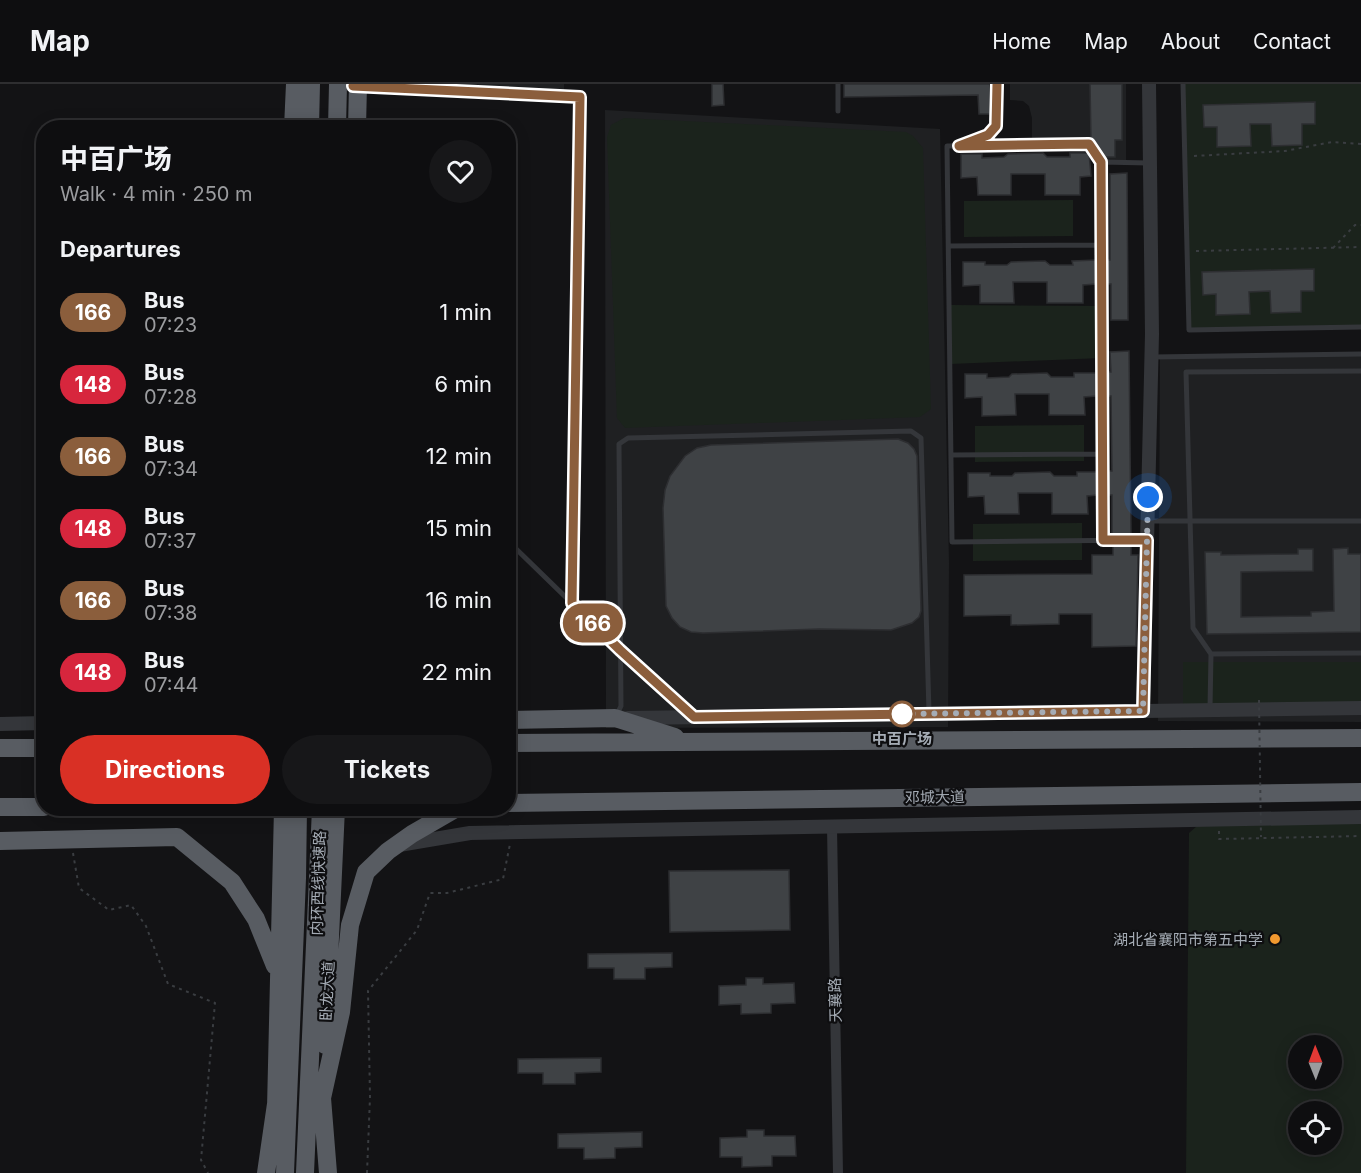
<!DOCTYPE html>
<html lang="en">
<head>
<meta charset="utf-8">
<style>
  :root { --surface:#0e0e10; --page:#171719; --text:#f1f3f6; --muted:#9b9c9f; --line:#2e2e30; --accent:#d93025 }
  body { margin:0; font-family:Inter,"Noto Sans SC",sans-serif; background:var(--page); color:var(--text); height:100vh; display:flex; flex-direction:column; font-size:22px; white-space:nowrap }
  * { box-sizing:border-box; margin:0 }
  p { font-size:20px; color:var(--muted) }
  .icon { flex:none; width:33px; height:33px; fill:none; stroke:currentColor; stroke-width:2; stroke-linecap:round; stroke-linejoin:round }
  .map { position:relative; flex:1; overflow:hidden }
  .drawer { position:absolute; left:36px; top:36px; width:480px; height:696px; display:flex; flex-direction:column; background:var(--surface); border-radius:24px; box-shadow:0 3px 15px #0003,0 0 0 2px var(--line) }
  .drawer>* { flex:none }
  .badge { padding:0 12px; border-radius:20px; font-size:21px; line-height:39px }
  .needle { width:39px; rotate:359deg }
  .buttons { position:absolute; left:1288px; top:951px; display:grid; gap:12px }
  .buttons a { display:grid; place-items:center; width:54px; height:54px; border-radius:50%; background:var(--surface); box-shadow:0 3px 15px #0003,0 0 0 2px var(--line); font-size:30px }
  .you { position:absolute; width:30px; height:30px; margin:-15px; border:4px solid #fff; border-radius:50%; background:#1a73e8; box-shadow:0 0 0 9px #1a73e833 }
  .map>.badge { position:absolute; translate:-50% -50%; box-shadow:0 0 0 3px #fff }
  h2 { padding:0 24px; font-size:22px; line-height:54px }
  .round { display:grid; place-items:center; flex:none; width:63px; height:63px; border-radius:32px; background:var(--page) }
  .overview { display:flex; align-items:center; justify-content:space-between; height:102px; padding:0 24px }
  h1 { font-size:28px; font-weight:700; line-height:45px }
  .button { display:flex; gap:12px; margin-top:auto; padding:12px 24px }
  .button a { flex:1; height:69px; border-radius:36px; background:var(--accent); color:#fff; font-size:24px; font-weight:700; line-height:69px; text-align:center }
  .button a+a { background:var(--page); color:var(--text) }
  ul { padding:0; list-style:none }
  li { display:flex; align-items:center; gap:18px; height:72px; padding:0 24px }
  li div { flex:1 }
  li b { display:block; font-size:22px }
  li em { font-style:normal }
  li .badge { min-width:66px; font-weight:700; text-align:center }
  header { display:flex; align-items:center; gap:36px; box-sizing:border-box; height:84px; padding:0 30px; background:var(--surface); border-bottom:2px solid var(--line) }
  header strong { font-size:28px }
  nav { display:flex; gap:33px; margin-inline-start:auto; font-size:21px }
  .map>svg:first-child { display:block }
  .built { fill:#1f2022 }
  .green { fill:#1b231c; fill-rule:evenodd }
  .building { fill:#3f4245; stroke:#2d2e31; stroke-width:1.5 }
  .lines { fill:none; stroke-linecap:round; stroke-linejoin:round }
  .path { stroke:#3a3d41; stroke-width:2; stroke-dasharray:3 4.5; stroke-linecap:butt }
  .service { stroke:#34363a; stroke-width:5 }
  .minor { stroke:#34363a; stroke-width:10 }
  .tertiary { stroke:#34363a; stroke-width:14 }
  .trunk { stroke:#585c62; stroke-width:18 }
  .path-bridge { stroke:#3a3d41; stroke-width:2; stroke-dasharray:3 4.5; stroke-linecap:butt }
  .trunk-bridge { stroke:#585c62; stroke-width:18 }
  .line-casing { stroke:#fff; stroke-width:14 }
  .line { stroke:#8b5e3c; stroke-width:9 }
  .walk { stroke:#a5acb5; stroke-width:6; stroke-dasharray:0 10.8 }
  .stop-dot { fill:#fff; stroke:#8b5e3c; stroke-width:3 }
  .poi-dot { fill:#f1992f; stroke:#0e0e10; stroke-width:2 }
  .labels { text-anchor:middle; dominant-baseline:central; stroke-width:4.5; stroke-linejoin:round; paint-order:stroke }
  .stop-label { font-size:15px; font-weight:bold; fill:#a5acb5; stroke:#0e0e10 }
  .street-label { font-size:15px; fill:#a5acb5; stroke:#0e0e10 }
  .poi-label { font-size:15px; fill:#a5acb5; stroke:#0e0e10; text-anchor:end }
</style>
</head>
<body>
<header>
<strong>Map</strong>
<nav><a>Home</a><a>Map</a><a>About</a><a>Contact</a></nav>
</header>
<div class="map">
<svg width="1361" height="1089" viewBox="0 0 1361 1089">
  <rect width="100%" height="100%" fill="#131315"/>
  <!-- built -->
  <path class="built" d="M438 0H564V12L438 6Z
    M1010 0H1126V79L1101 78 1089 60 1032 61V34L1029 22 1023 17 1010 16Z
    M605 26 940 45 949 479 948 643 606 644Z
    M1361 270V638L1158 637 1160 273Z"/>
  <!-- green -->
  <path class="green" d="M1183 0H1361V243L1189 246Z
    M624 34 906 48 913 52 923 64 931 325 920 333 625 344 617 334 607 53 611 41Z
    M1073 116V152L964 153V117Z
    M950 221 1102 222V274L950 280Z
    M1084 341V377L975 378V342Z
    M1082 439V476L973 477V440Z
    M1183 578H1361V624L1183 627Z
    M1361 739V1089H1186L1189 749 1197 742ZM1299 962H1332V994H1299ZM1299 1028H1332V1060H1299Z"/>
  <!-- building -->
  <path class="building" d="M712 0H723L724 21 712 22Z
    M844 0H990V30H979L978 11 844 13Z
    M1090 0H1122V56H1115V73H1104L1091 55Z
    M1315 18V40H1302V61L1272 62 1271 40H1250L1251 62 1217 63V43H1204L1203 21Z
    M1043 69 1047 73H1070V69H1089L1091 92 1080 93V111H1045V90H1011V111H978L977 93 961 94V70H982V74L1004 73 1008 70Z
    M1127 89 1128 236H1111V200H1107L1106 176H1110V90Z
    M1097 176V200L1083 201V219H1047V198H1013L1014 219H980V201L963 202V178H985V181H1007L1011 178 1045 177 1050 181H1073L1072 177Z
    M1314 185V207H1301V228L1271 229 1270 207 1249 208 1250 230 1216 231V210L1203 211 1202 188Z
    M1129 267 1131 451H1112V411H1108V387H1112L1111 312H1107V288H1111L1110 268Z
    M1047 289 1051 293H1074V289H1097V312L1084 313 1085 331H1049V310H1015L1016 331 982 332V313L965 314V290H987V294L1009 293 1012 290Z
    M898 355 908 359 914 365 917 372 921 527 919 533 912 539 891 546 819 545 703 549 691 548 680 543 672 534 666 522 663 424 665 406 670 392 685 372 697 364 711 361Z
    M1050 388 1054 392H1077V388H1098V411L1087 412 1088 430H1052V409H1018L1019 430H985L984 412 968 413V389H990V392H1012L1015 389Z
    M1113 461H1131V471H1138L1136 562 1092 563V530H1059V540L1011 541V531L964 532V491L1092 490V471H1113Z
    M1348 464V470H1361V548L1207 550 1205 468H1221V471L1298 470V465H1313V487L1241 488V533L1311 532V528L1334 527 1333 465Z
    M789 786 790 846 670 848 669 787Z
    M672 869V883L645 884V895H614V884H588V870Z
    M746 894H763V900L794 899 795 919 771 920V929L741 930V920L719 921V902L746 901Z
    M601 974V988L575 989V1000H543V989H518V975Z
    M747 1046H764V1052H795L796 1072H772V1082L742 1083V1073H720V1054L747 1053Z
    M642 1048V1063L615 1064V1074L584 1075V1064H558V1050Z"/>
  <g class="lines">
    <!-- path -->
    <path class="path" d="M1194 72 1285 67 1332 58 1361 60
      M1333 164 1355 141H1361
      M1196 167 1361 163
      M1219 747V755L1361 752
      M73 769 79 804 109 826 131 821 146 842 168 900 215 919 201 1076 208 1089
      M367 1089 370 1013 368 907 417 846 430 809H447L503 795 510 760"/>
    <!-- service -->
    <path class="service" d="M838 0V27
      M1183 0 1189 246 1361 243
      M362 2 580 13 572 519
      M964 61 988 51 996 42 997 0
      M1101 78 1103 456
      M949 162 1101 161
      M1153 273 1361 270
      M1361 287 1186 288 1193 544 1211 570 1361 569
      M951 371 1102 370
      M1150 437H1361
      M1146 456 952 458 947 62 1089 60 1101 78 1149 79
      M508 457 620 566 691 630
      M1210 624 1211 570
      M616 632 621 622 619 360 628 354 911 347 921 354 929 628"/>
    <!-- minor -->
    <path class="minor" d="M832 743 838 1089"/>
    <!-- tertiary -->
    <path class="tertiary" d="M1143 627 1152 250 1149 0
      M628 634 1361 624
      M0 640 44 639
      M399 761 470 749 1361 733"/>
    <!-- trunk -->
    <path class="trunk" d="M293 44 295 0
      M310 44 311 0
      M337 44 338 0
      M508 636 615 634 675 653
      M508 659 1361 654
      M0 664H44
      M508 719 1361 708
      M0 723H44
      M0 757 177 753 232 798 256 835 275 882
      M325 961 336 724
      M276 1024 283 724
      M266 1089 276 1020
      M285 1089 297 794 298 724
      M305 1089 321 724
      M328 1089 322 1014 341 928 350 841 366 788 388 767 412 750 457 724"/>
    <!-- path-bridge -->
    <path class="path-bridge" d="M1259 616 1261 753"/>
    <!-- trunk-bridge -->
    <path class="trunk-bridge" d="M357 44 358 0"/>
  </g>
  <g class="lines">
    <!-- line casing -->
    <g class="line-casing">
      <path id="line" d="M353 2 580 13 572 519 620 566 694 633 1143 627 1147 456H1103L1101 78 1089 60 959 62 988 51 996 42 997 0"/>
    </g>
    <!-- line -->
    <use href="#line" class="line"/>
    <!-- walk -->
    <path class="walk" d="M902 630 1143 627 1148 413"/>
  </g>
  <!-- markers -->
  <circle class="stop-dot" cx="902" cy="630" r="12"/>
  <circle class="poi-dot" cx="1275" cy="855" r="6"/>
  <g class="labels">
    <!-- stop labels -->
    <g class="stop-label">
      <text x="902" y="654">中百广场</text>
    </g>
    <!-- street labels -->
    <g class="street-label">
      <text transform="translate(935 713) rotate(-1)">邓城大道</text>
      <text transform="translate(318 799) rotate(-88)">内环西线快速路</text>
      <text transform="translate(327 907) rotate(-87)">卧龙大道</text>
      <text transform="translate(835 916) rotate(-91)">天襄路</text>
    </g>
    <!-- poi labels -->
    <g class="poi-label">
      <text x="1263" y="855">湖北省襄阳市第五中学</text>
    </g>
  </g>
</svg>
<div class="buttons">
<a><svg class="needle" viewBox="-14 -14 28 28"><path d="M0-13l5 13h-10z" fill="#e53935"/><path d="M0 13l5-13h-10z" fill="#9b9c9f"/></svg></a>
<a><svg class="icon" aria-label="locate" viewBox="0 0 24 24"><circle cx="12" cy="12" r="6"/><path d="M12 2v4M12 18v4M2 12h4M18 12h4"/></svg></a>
</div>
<div class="you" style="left:1148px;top:413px"></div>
<b class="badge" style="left:593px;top:539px;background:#8b5e3c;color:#fff">166</b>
<section class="drawer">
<div class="overview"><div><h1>中百广场</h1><p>Walk · 4 min · 250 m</p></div><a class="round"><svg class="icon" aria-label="heart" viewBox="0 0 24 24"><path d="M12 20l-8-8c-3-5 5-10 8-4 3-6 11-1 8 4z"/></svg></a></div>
<h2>Departures</h2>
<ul>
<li><span class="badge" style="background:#8b5e3c;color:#fff">166</span><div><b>Bus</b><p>07:23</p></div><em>1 min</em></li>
<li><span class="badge" style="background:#d7263d;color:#fff">148</span><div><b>Bus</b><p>07:28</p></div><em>6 min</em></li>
<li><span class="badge" style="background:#8b5e3c;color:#fff">166</span><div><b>Bus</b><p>07:34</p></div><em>12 min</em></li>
<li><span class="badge" style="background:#d7263d;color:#fff">148</span><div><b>Bus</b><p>07:37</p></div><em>15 min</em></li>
<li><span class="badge" style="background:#8b5e3c;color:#fff">166</span><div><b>Bus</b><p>07:38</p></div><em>16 min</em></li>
<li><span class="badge" style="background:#d7263d;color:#fff">148</span><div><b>Bus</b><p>07:44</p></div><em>22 min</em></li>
</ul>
<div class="button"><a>Directions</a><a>Tickets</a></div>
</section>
</div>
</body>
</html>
